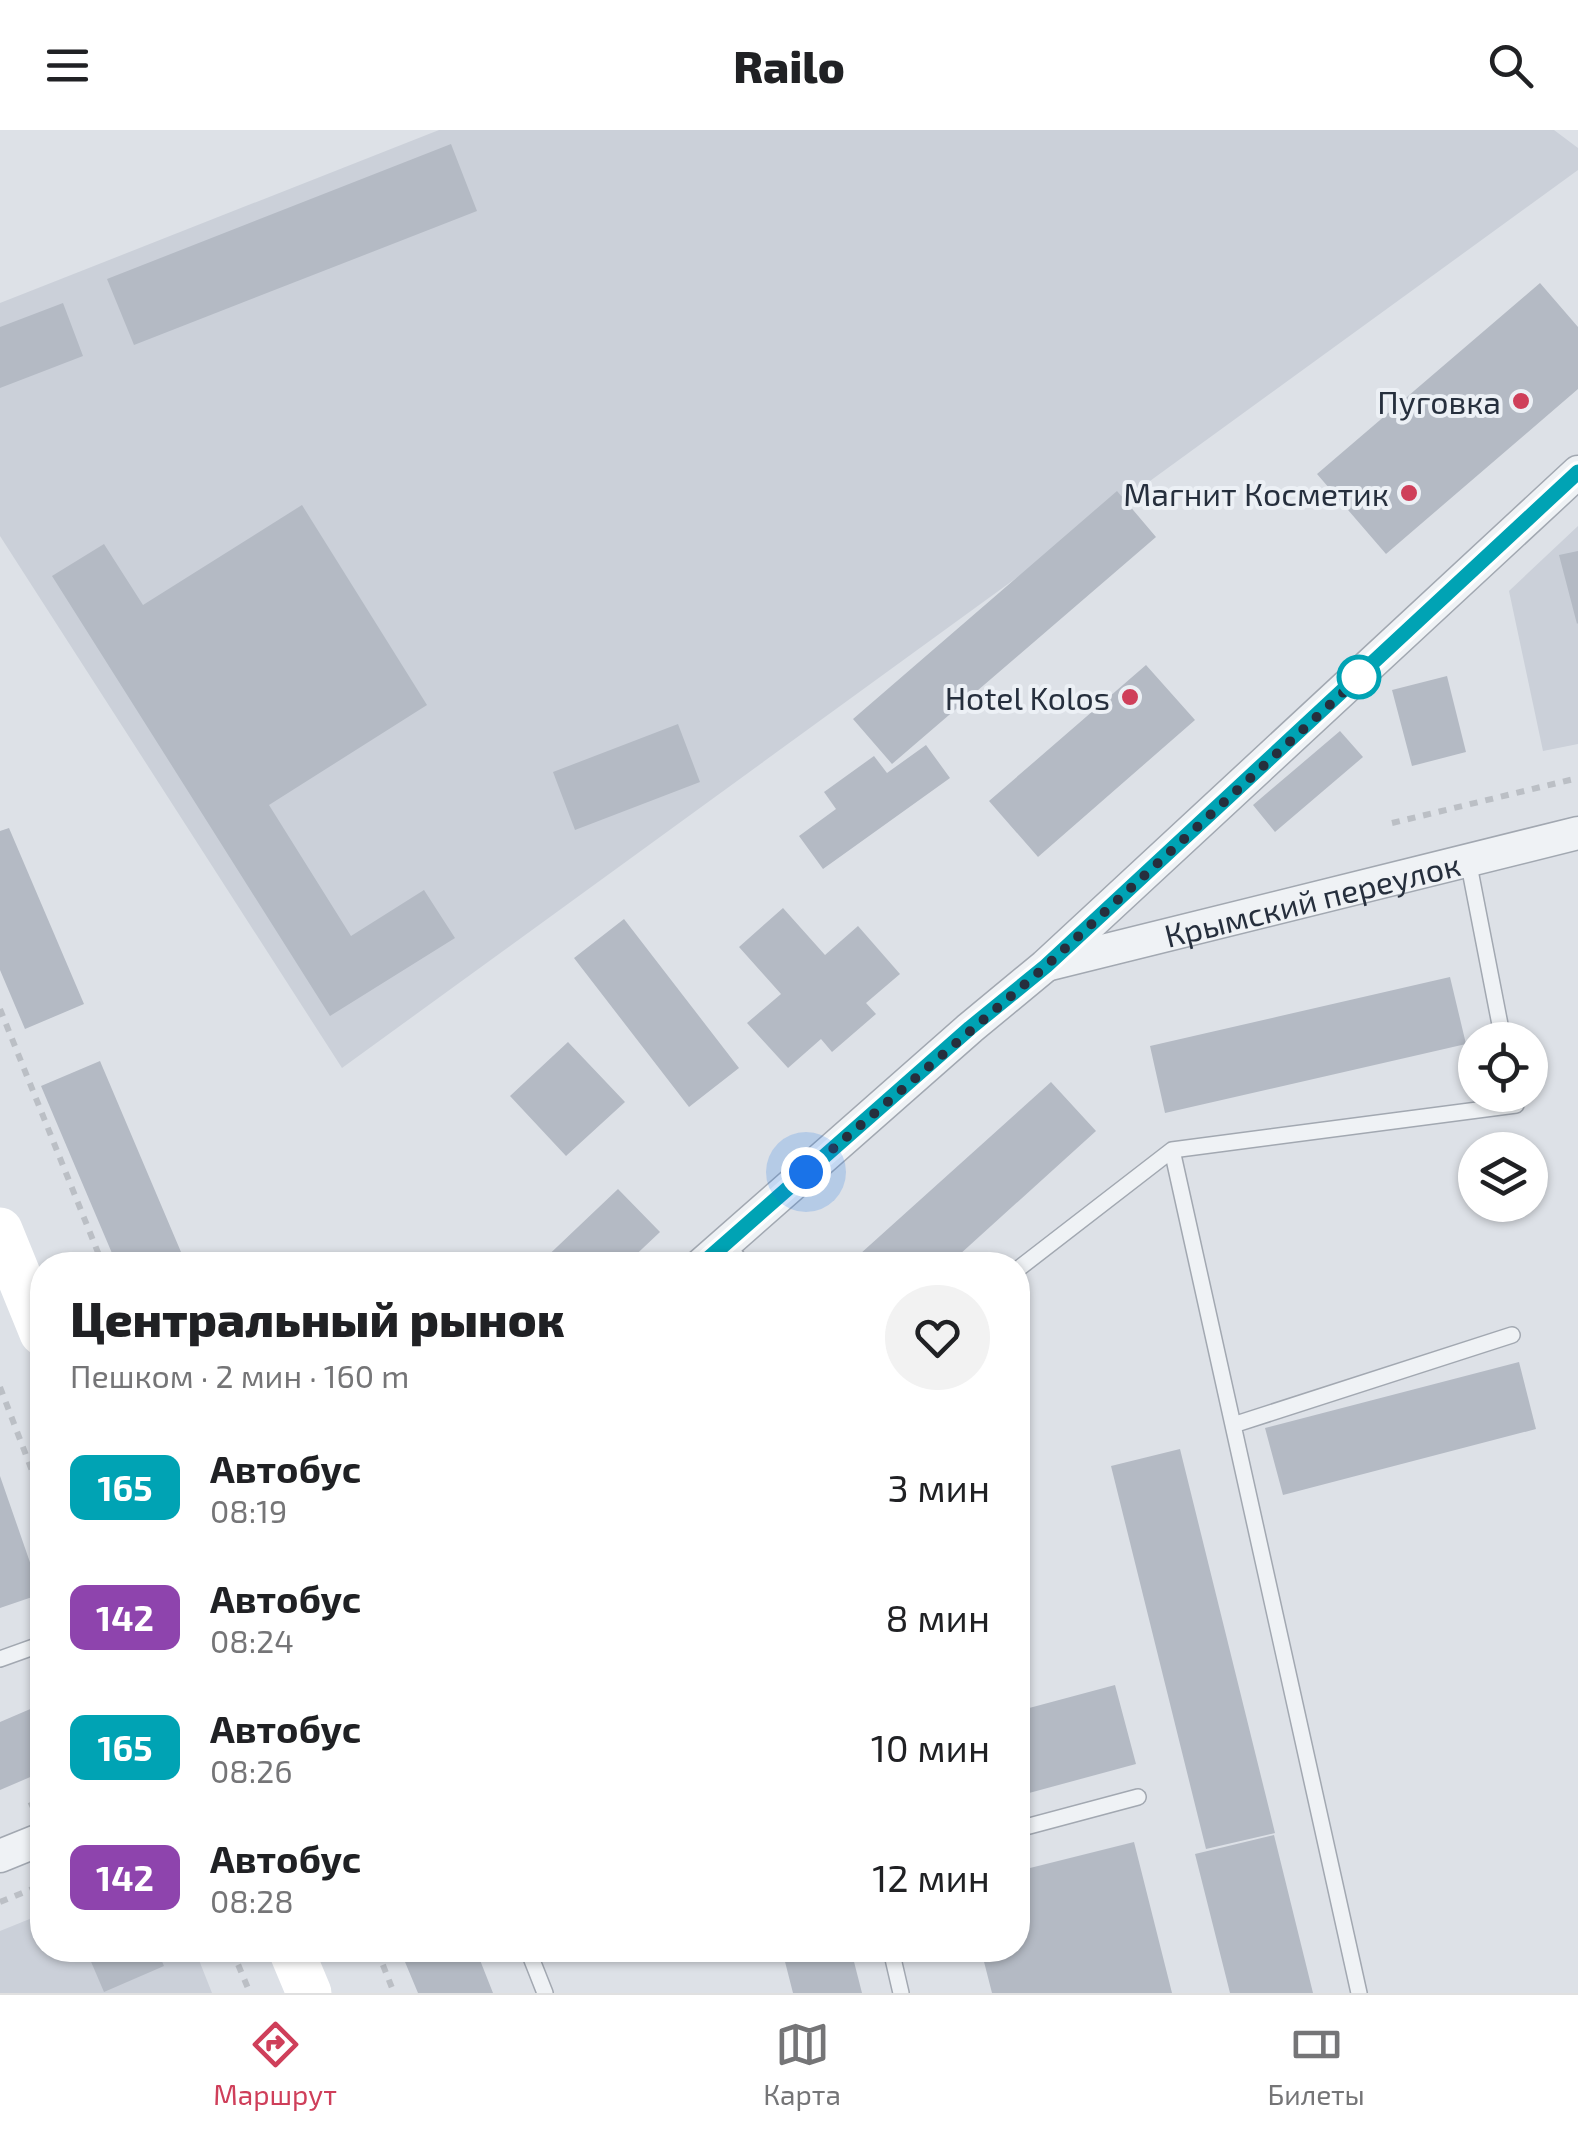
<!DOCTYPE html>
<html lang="ru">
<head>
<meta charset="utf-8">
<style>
  :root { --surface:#fff; --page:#f2f2f2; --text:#202124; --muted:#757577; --line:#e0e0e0; --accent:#cf3f5a }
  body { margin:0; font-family:"Exo 2",sans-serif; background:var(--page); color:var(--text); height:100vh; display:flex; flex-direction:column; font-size:38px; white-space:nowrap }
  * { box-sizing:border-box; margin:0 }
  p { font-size:32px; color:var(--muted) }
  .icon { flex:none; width:55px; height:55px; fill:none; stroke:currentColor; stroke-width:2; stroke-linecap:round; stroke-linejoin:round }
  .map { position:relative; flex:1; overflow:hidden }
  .drawer { position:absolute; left:30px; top:1122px; width:1000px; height:710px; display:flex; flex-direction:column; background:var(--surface); border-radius:40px; box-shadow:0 2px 8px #0004 }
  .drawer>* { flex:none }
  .badge { padding:0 20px; border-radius:15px; font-size:35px; line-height:65px }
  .fabs { position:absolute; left:1458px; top:892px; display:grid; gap:20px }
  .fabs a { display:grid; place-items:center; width:90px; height:90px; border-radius:50%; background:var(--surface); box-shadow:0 2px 8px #0004; font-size:50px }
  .you { position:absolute; width:50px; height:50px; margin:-25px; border:8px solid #fff; border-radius:50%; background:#1a73e8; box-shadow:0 0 0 15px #1a73e833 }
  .map>.badge { position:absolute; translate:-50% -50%; box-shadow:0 0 0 5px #fff }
  .round { display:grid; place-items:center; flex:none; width:105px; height:105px; border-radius:52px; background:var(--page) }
  .headline { display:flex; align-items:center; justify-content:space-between; height:170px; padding:0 40px }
  h1 { font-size:48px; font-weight:800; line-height:75px }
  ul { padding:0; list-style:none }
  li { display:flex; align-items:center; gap:30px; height:130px; padding:0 40px }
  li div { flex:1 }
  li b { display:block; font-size:38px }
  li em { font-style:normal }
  li .badge { min-width:110px; font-weight:700; text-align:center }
  header { display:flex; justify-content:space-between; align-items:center; height:130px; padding:0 40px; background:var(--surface); font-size:45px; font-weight:800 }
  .tabs { display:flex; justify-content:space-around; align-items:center; height:140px; border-top:2px solid var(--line); background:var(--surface); font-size:28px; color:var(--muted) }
  .tabs a { display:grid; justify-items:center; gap:5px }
  .tabs .selected { color:var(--accent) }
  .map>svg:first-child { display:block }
  .built { fill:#cbd0d9 }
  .building { fill:#b4bac4 }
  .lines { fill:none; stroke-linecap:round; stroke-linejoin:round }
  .lane-casing { stroke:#a2a8b1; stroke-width:18 }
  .street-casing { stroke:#a2a8b1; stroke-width:35 }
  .path { stroke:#bbbfc5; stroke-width:6; stroke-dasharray:8 8; stroke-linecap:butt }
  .lane { stroke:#eff2f5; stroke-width:15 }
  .street { stroke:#eff2f5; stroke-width:32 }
  .secondary { stroke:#fff; stroke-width:45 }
  .line-casing { stroke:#fff; stroke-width:22 }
  .line { stroke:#00a3b4; stroke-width:15 }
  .walk { stroke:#262f3d; stroke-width:10; stroke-dasharray:0 18 }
  .poi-dot { fill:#cf3f5a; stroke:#ecf0f5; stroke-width:4 }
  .stop-dot { fill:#fff; stroke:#00a3b4; stroke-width:5 }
  .labels { text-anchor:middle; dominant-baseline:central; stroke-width:8; stroke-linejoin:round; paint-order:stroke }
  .poi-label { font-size:32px; fill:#262f3d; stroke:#ecf0f5; text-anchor:end }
  .street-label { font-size:32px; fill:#262f3d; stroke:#ecf0f5 }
</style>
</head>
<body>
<header><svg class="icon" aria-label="menu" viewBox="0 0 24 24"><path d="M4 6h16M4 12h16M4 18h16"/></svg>Railo<svg class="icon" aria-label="search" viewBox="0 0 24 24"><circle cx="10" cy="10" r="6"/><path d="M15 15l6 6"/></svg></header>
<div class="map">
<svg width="1578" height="1863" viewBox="0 0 1578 1863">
  <rect width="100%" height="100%" fill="#dde1e7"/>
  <!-- built -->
  <path class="built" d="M439 0H1554L1578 18V40L342 938 0 406V173Z
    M1578 396V614L1543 621 1509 461Z
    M42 1784V1820H195L212 1863H0V1801Z"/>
  <!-- building -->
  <path class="building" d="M451 14 477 81 134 215 107 149Z
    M1540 153 1578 197V259L1386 424 1317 344Z
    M63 173 83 226 0 258V197Z
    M1117 361 1156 407 892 634 853 589Z
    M302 375 427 575 269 675 351 806 424 760 455 808 330 886 52 446 104 414 143 475Z
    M1578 421V493L1577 494 1559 425Z
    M1146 535 1195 590 1038 727 989 671Z
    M1447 546 1466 622 1412 636 1392 560Z
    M678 594 700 652 575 700 553 642Z
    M1340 601 1363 627 1275 702 1253 675Z
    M926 615 950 648 823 739 799 706 836 679 824 662 874 626 887 643Z
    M9 698 84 874 25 899 0 840V701Z
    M783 778 825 825 858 796 900 844 866 873 876 884 832 922 821 909 788 938 747 893 781 864 739 817Z
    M624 789 739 938 689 977 574 828Z
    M1450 847 1466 914 1165 983 1150 916Z
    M568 912 625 972 566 1026 510 966Z
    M100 931 181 1122 151 1135H117L41 956Z
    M1051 952 1096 1001 948 1135H852L850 1133Z
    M618 1059 660 1102 625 1135H538Z
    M1519 1232 1536 1299 1283 1365 1265 1298Z
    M1180 1319 1275 1703 1206 1719 1111 1336Z
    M0 1346 41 1464 0 1478Z
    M1115 1555 1136 1634 1018 1666V1581Z
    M42 1574V1642L0 1660V1592Z
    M1274 1705 1313 1863H1230L1195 1724Z
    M1134 1712 1172 1863H992L981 1820H1018V1741Z
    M86 1820H157L164 1836 104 1862Z
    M400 1820H476L493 1863H418Z
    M782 1820H851L862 1863H793Z"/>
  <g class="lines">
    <!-- lane casing -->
    <g class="lane-casing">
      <path id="lane" d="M1468 730 1503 910
        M1172 1020 1359 1863
        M724 1114 745 1135
        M1018 1139 1172 1020 1516 975 1514 965
        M1233 1295 1512 1205
        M0 1529 42 1514
        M1018 1699 1138 1667
        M528 1820 545 1863
        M891 1820 901 1863
        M530 1826 552 1820"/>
    </g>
    <!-- street casing -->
    <g class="street-casing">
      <g id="street">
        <path id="s1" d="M1050 834 1578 703"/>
        <path d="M701 1135 970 898 1045 836 1578 342"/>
        <path d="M0 1726 42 1709"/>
      </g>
    </g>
    <!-- path -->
    <path class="path" d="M1392 693 1578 648
      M0 879 103 1135
      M59 1135 100 1130
      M0 1257 42 1367
      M29 1676 42 1670
      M0 1772 42 1755
      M232 1820 250 1863
      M377 1820 394 1863"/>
    <!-- lane -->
    <use href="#lane" class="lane"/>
    <!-- street -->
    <use href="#street" class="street"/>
    <!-- secondary -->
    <path class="secondary" d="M0 1100 42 1203
      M291 1820 309 1863"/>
  </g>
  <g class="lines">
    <!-- line casing -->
    <g class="line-casing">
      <path id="line" d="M701 1135 970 898 1046 836 1578 342"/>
    </g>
    <!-- line -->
    <use href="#line" class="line"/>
    <!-- walk -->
    <path class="walk" d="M806 1042 1046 836 1372 536 1359 547"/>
  </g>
  <!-- markers -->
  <g class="poi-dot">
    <circle cx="1521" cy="271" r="10"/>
    <circle cx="1409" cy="363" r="10"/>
    <circle cx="1130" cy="567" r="10"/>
  </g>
  <circle class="stop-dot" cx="1359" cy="547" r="20"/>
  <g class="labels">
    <!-- poi labels -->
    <g class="poi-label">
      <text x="1501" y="271">Пуговка</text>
      <text x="1389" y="363">Магнит Косметик</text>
      <text x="1110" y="567">Hotel Kolos</text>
    </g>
    <!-- street labels -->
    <g class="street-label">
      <text stroke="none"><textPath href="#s1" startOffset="270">Крымский переулок</textPath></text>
    </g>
  </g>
</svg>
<div class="fabs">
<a><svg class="icon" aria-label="locate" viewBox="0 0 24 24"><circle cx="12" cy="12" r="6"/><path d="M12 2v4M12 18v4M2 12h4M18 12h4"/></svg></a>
<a><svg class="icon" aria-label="layers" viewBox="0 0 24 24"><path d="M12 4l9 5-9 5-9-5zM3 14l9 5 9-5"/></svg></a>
</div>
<div class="you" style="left:806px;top:1042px"></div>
<section class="drawer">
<div class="headline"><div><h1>Центральный рынок</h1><p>Пешком · 2 мин · 160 m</p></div><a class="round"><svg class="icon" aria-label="heart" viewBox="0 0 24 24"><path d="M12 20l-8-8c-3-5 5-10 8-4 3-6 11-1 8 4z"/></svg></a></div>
<ul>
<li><span class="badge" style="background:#00a3b4;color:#fff">165</span><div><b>Автобус</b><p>08:19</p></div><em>3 мин</em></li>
<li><span class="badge" style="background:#8e44ad;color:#fff">142</span><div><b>Автобус</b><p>08:24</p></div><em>8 мин</em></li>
<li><span class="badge" style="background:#00a3b4;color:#fff">165</span><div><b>Автобус</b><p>08:26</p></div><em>10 мин</em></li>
<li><span class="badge" style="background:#8e44ad;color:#fff">142</span><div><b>Автобус</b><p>08:28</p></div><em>12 мин</em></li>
</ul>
</section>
</div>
<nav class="tabs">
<a class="selected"><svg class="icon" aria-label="directions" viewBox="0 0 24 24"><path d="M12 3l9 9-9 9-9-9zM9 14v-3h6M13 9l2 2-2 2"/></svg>Маршрут</a>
<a><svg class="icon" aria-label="map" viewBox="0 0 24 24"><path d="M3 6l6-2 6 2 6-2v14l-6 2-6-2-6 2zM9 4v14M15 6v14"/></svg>Карта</a>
<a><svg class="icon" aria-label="tickets" viewBox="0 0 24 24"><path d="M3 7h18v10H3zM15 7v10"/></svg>Билеты</a>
</nav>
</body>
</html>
